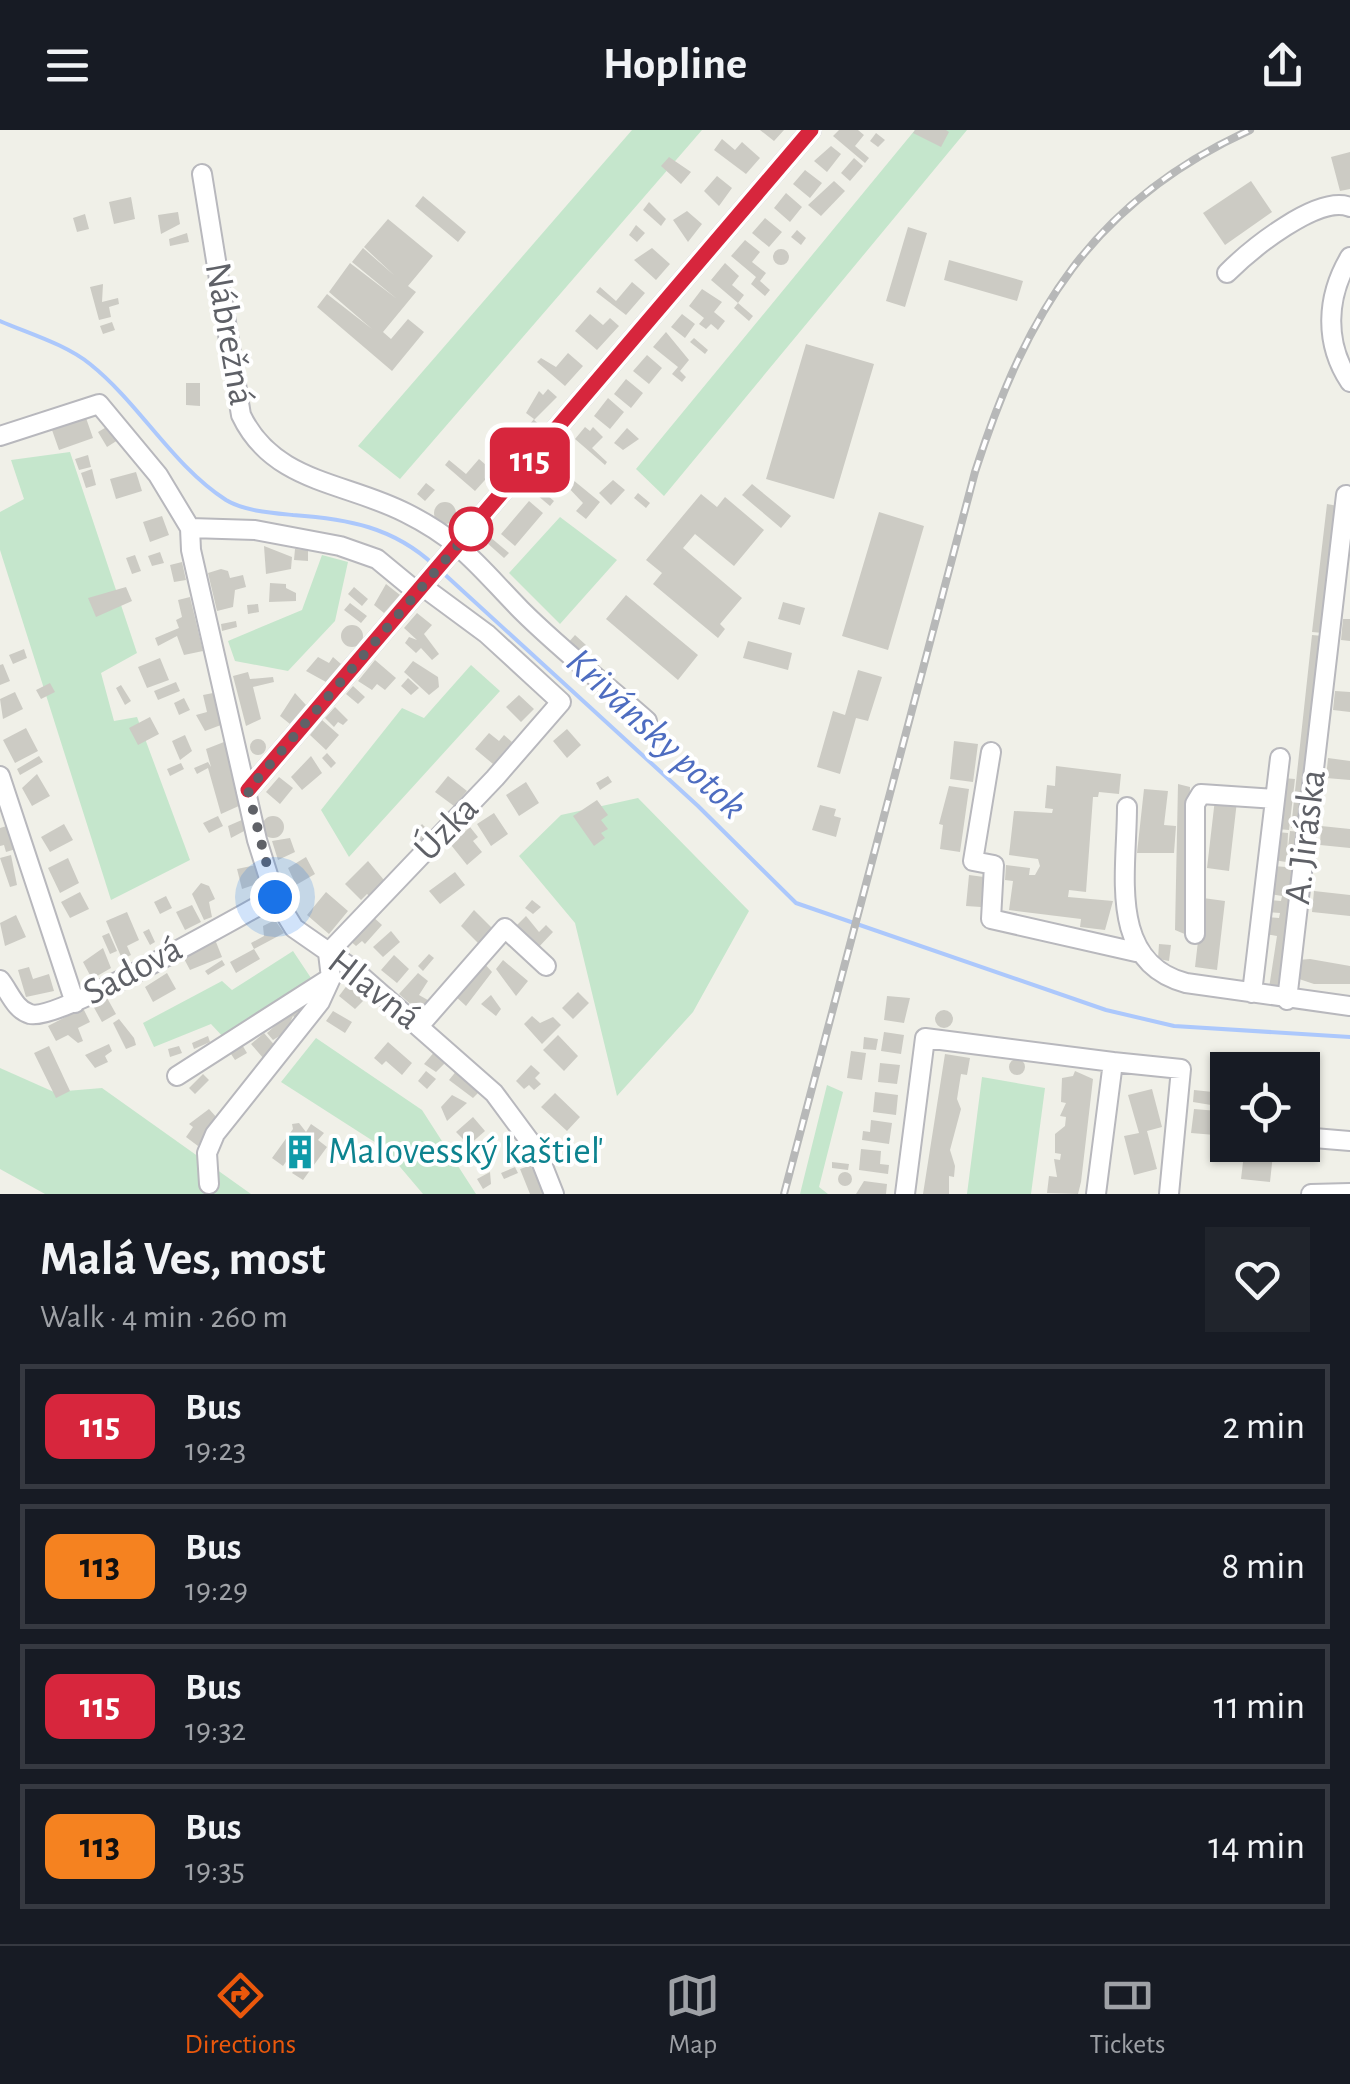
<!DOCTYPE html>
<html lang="en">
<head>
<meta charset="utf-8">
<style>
  :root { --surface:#171b24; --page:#20242c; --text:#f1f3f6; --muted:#9ea1a6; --line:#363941; --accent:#ea580c }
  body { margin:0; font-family:"Alegreya Sans",sans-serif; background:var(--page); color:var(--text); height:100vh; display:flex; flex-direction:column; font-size:38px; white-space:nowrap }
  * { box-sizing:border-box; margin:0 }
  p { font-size:32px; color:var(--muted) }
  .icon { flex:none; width:55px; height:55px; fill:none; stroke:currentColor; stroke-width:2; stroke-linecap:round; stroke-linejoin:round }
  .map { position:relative; height:1064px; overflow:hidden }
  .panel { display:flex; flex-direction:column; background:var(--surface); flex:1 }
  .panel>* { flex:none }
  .badge { padding:0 20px; border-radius:15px; font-size:35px; line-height:65px }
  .buttons { position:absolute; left:1210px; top:922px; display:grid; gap:20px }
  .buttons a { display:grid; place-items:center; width:110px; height:110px; border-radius:0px; background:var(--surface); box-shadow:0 2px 8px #0004; font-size:50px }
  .you { position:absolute; width:50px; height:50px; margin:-25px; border:8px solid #fff; border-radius:50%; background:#1a73e8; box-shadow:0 0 0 15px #1a73e833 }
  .map>.badge { position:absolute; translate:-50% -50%; box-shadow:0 0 0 5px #fff }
  .round { display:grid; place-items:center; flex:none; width:105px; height:105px; border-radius:0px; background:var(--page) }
  .overview { display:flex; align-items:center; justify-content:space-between; height:170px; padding:0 40px }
  h1 { font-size:48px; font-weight:600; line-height:75px }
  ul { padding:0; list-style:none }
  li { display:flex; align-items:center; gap:30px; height:125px; margin:0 20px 15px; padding:0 20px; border:5px solid var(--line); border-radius:0px }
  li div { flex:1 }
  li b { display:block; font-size:38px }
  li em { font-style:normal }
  li .badge { min-width:110px; font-weight:700; text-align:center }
  header { display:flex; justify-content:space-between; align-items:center; height:130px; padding:0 40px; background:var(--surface); font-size:45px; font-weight:600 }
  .tab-bar { display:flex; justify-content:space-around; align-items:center; height:140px; border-top:2px solid var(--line); background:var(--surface); font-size:28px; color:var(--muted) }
  .tab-bar a { display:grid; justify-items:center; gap:5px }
  .tab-bar .current { color:var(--accent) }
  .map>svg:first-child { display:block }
  .green { fill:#c5e6cc }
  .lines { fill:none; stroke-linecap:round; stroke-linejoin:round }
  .stream { stroke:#acc8fc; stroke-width:4 }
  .building { fill:#cccbc4 }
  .minor-casing { stroke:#b8b8bd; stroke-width:22 }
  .minor { stroke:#fff; stroke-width:18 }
  .rail-casing { stroke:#b7b8b8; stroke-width:8 }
  .rail { stroke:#fff; stroke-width:4; stroke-dasharray:11; stroke-linecap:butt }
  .line-casing { stroke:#fff; stroke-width:22 }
  .line { stroke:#d7263d; stroke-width:15 }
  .walk { stroke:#5f6167; stroke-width:10; stroke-dasharray:0 18 }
  .stop-dot { fill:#fff; stroke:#d7263d; stroke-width:5 }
  .labels { text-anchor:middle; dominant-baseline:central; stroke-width:8; stroke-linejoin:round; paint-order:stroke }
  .street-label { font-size:38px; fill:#5f6167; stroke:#fff }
  .culture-label { font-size:38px; fill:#0d838f; stroke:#fff; text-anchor:start }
  .water-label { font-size:40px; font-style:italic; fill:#4e6dc0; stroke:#fff }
</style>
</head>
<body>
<header><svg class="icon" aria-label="menu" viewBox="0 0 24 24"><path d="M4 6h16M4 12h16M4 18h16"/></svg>Hopline<svg class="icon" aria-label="share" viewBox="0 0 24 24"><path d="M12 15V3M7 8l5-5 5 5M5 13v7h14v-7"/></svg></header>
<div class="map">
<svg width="1350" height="1064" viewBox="0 0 1350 1064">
  <rect width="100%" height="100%" fill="#f0f0e8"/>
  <!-- green -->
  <path class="green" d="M632 0H702L400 349 358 316Z
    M915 0H967L664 366 636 339Z
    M70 322 137 523 101 543 114 591 137 587 190 730 111 770 0 420V382L24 369 11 330Z
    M560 387 617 430 560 494 509 443Z
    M322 425 348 432 335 491 288 541 235 531 228 511 302 480Z
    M471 535 500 561 349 727 321 680 402 578 424 588Z
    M638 668 749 781 693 882 617 966 575 793 519 726 561 685Z
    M293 821 315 854 225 909 211 894 154 917 143 893 222 851 232 860Z
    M316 908 422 980 476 1064H423L384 1018 281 952Z
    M0 938 54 962 102 958 251 1064H45L0 1039Z
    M982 947 1045 958 1031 1064H967Z
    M827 955 843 962 819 1057 828 1064H800Z"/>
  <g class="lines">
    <!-- stream -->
    <path class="stream" d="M0 191C30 204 65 214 90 234 140 274 172 335 226 370 244 381 272 383 293 385 348 389 393 397 434 435
      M441 441 698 676 796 773 1106 880 1174 896 1350 907"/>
  </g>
  <!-- building -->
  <path class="building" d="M760 0H784L774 11Z
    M839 0H858L864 5 855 16 869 28 865 33 833 6Z
    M915 0H946L949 2 941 17 913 3Z
    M876 3 885 10 878 17 870 11Z
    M722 9 735 20 742 12 760 28 746 44 714 20Z
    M831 16 841 24 827 42 814 31Z
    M1350 22V59L1340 61 1331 27Z
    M669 27 691 42 681 54 661 36Z
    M854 28 863 36 850 51 841 43Z
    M805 40 822 53 810 68 793 54Z
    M717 46 732 58 719 76 704 61Z
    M834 51 845 61 821 86 808 75Z
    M1251 51 1272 82 1225 115 1203 83Z
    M786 63 802 77 790 92 774 78Z
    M423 66 466 102 458 112 415 76Z
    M131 67 135 89 114 94 109 72Z
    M649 72 666 89 661 96 643 80Z
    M687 81 702 94 688 112 673 90Z
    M178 82 180 94 161 104 158 85Z
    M85 84 89 99 77 102 73 88Z
    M765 88 782 102 769 117 752 103Z
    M388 89 433 126 408 156 416 162 383 202 391 209 408 189 424 202 392 241 317 177 327 164 372 199 329 162 350 133 397 169 352 132 363 118 395 146 364 117Z
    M636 95 645 103 637 112 629 105Z
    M908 97 927 103 905 177 886 171Z
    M797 100 806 108 801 115 791 107Z
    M187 103 189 112 170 116 169 109Z
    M745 110 760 122 752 132 766 143 760 151 770 160 765 166 751 154 756 147 731 126Z
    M652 118 670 134 656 150 634 130Z
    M773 127a8 8 0 1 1 16 0a8 8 0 1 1-16 0Z
    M949 130 1023 151 1017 171 944 150Z
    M725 133 739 146 732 155 744 165 738 173 711 150Z
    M632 152 645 163 626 185 596 162 600 157 616 171Z
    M103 154 102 172 118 168 119 174 109 177 111 187 99 190 90 157Z
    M702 159 722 172 714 182 725 191 718 200 711 194 706 199 699 194 704 188 689 176Z
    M738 173 753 186 749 191 734 178Z
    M590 184 603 195 610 188 619 196 597 220 575 201Z
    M682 184 695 194 685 208 671 197Z
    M112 192 115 200 103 204 100 196Z
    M666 202 689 230 680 241 686 247 682 252 672 244 678 237 653 217Z
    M694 208 708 220 705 224 690 212Z
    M806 214 874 234 834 369 766 349Z
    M568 223 583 236 565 256 537 232 541 228 556 237Z
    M647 225 662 238 649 254 633 241Z
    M626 249 643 263 631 278 614 264Z
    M186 253H200V276L186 275Z
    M548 259 557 267 534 290 543 298 538 303 529 295 534 289 526 283 539 261 543 265Z
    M608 268 624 282 610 299 594 286Z
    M86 288 93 308 59 320 52 300Z
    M110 295 118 310 107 317 98 302Z
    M509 295 523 307 510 322 496 310Z
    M585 297 590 301 593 297 603 307 592 318 607 332 605 335 575 309Z
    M627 298 639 309 623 320 614 313Z
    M88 325 91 337 79 340 75 329Z
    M479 329 493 341 475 361 445 335 449 330 466 344Z
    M556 336 600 372 586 389 576 381 583 373 564 353 555 364 542 353Z
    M92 339 96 355 86 358 81 343Z
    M136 342 142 361 116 369 110 349Z
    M613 350 625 360 611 375 599 363Z
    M426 353 435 360 425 371 417 364Z
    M752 354 791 386 781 398 742 365Z
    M535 355 554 371 550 376 531 360Z
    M638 363 650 373 646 378 634 368Z
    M701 364 717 377 725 367 764 400 734 436 695 404 683 418 742 468 720 494 725 499 718 508 653 454 662 443 646 430Z
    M529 371 543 383 515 416 501 404Z
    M434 383a11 11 0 1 1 22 0a11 11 0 1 1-22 0Z
    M1327 374 1338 376 1323 503 1312 502Z
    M879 382 924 396 888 520 842 506Z
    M162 386 169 405 150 412 143 392Z
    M490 407 509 423 504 428 486 412Z
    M264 416 292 427 291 439 266 444Z
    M295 419 308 420V431L294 430Z
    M160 422 164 433 152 436 148 426Z
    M135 425 141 441 132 444 126 428Z
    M182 432 186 450 174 452 170 435Z
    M221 439 228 441 230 448 243 445 246 457 235 460 233 477 217 481 208 443Z
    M270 453 286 454V458L296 463V471L269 472Z
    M386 454 400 465 384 483 374 475Z
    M126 457 132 471 96 487 88 468Z
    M354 457 368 469 362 476 348 464Z
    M626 465 698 525 678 550 606 489Z
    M190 467 203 521 184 525 177 506 158 516 155 508 179 498 176 490 182 487 178 470Z
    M783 472 805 478 800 495 778 489Z
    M350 473 367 486 361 493 344 480Z
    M258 474 259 482 248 484 247 475Z
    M417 483 432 495 424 504 439 524 432 530 421 518 416 523 405 513 409 507 417 510 404 498Z
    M1343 489H1350V511L1341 510Z
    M236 491 237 497 222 501 221 494Z
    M341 506a11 11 0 1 1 22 0a11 11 0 1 1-22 0Z
    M575 505 586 515 579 524 567 514Z
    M1312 505 1323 506 1302 699 1291 698Z
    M748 511 792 523 788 540 743 528Z
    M24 519 27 528 13 534 9 525Z
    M318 527 329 533 333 527 341 534 326 552 306 541Z
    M160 528 169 550 147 558 138 537Z
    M375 530 396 548 385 560 377 554 372 560 358 551Z
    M413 531 438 547 439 557 429 565 404 542Z
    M3 534 10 551 0 555V535Z
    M858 540 882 547 868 591 856 588 840 644 817 637 833 581 845 585Z
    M248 542 250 549 273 547 274 552 253 557 261 589 246 596 233 546Z
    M408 548 419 558 411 565 401 556Z
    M176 552 180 561 158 570 154 561Z
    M50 553 55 562 41 569 36 560Z
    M121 555 131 571 125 575 116 558Z
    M353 556 365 567 358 574 346 564Z
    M1335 561 1350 562V582L1333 580Z
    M15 562 23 579 3 589 0 569Z
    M213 563 221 595 205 601 196 585 207 582 203 565Z
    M295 563 306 575 290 594 280 586Z
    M519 565 534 579 521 592 506 577Z
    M184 568 190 580 179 585 174 573Z
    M335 577 348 590 343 595 338 592 334 597 325 588Z
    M150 587 159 604 138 615 129 598Z
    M322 590 339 605 326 620 310 605Z
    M26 598 38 621 15 633 3 610Z
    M567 599 581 615 567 628 553 611Z
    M489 603 499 611 504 605 512 612 493 634 475 619Z
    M185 605 192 621 180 630 172 611Z
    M250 617a8 8 0 1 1 16 0a8 8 0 1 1-16 0Z
    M954 611 978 614 973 652 950 649Z
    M224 612 241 675 221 684 208 638 197 644 194 638 208 632 211 637 206 619Z
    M327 623 336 633 331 638 322 628Z
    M39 626 43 632 20 645 17 639Z
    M311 626 322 643 302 660 291 647Z
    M1328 628 1350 631V650L1326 648Z
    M181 633 184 639 170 646 167 639Z
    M1056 636 1121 644 1119 664 1099 662 1098 667H1093L1086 762 1069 760 1068 767 1113 771 1105 800 1080 797 1081 789 1009 780 1013 751 1005 750 1006 735 1030 738 1029 745H1035L1040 736 1038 729 1009 725 1014 681 1052 683 1053 679 1045 678 1047 655 1055 656Z
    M37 644 50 666 32 676 22 658Z
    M448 646 467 661 454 676 435 662Z
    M608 646 612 652 600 660 596 653Z
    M279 647 293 658 280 674 266 662Z
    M1283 648 1295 649 1289 700 1277 699Z
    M526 652 539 673 519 686 506 665Z
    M1178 654 1190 657 1187 805 1175 800Z
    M949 656 969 659 960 722 940 719 943 695 939 694Z
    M1144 659 1168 661 1164 695 1176 696 1174 723H1137Z
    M1215 669 1237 671 1229 741 1207 738Z
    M597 670 608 685 601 690 608 699 601 703 605 708 594 716 573 686Z
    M820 675 836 679 834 686 841 688 836 707 812 700Z
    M494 683 508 704 491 716 477 694Z
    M218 686 223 696 209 703 203 693Z
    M262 697a11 11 0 1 1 22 0a11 11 0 1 1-22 0Z
    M244 689 246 700 231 708 228 696Z
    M64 694 73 710 50 722 41 707Z
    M422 694 431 703 422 712 414 704Z
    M10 695 19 718 6 722 4 715 0 716V698Z
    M1321 696 1350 699V718L1320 715Z
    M470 697 478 707 473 711 482 722 467 735 451 715Z
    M1290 701 1302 702 1281 860 1269 858 1277 806 1265 804 1267 787 1279 788 1280 783 1268 782 1269 770 1281 771 1282 766 1270 764 1273 736 1286 737V732L1274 730 1277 702 1288 703 1287 726Z
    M290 708 295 722 278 730 272 711Z
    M11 725 17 755 10 757 0 728Z
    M306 727 315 744 296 755 288 738Z
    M68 728 79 753 60 763 48 738Z
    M368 731 389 756 374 770 367 764 361 770 345 754Z
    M256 735 260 753 242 759 237 739Z
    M455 742 465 755 440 774 429 761Z
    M969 745 984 747 981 777 966 776Z
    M201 753 209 756 215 769 209 772 212 787 204 790 192 764Z
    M1314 761 1350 765V786L1312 782Z
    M80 762 89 779 70 788 61 772Z
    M326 762 348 781 329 804 307 785Z
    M166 766 172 778 160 784 154 772Z
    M1203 768 1225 771 1217 840 1195 837Z
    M532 770 541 777 533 784 525 778Z
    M192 775 201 792 185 800 176 782Z
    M474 780 492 798 479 814 461 796Z
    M127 782 139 810 127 816 131 825 122 829 106 791Z
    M16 785 26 807 5 816 0 793Z
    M371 785 382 795 365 814 362 811 356 816 348 809Z
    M526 786 539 802 546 795 553 802 536 820 513 799Z
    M275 790 284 803 254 819 251 813 264 806 263 796Z
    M149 799 155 812 150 815 143 802Z
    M391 801 400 812 383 827 373 817Z
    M109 803 117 821 110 824 102 806Z
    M214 807 222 827 190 840 182 825Z
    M1159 814 1171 815 1169 831 1158 829Z
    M103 818 111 838 92 849 83 832Z
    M254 819 260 829 236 843 230 832Z
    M429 824 434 828 423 841 418 836Z
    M394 825 409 839 397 853 381 840Z
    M1310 829 1350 836V854H1314L1296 848 1298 830Z
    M222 830 225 835 208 845 205 841Z
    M503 830 528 851 516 866 496 839Z
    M483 832 492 842 466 876 454 865Z
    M29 837 33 849 49 844 54 861 26 867 18 840Z
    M167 843 176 859 153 872 145 857Z
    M418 843 428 851 419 865 433 873 423 885 399 864Z
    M351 850 369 865 355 879 339 866Z
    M578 862 589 873 573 889 562 878Z
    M491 865 501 879 496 886 481 874Z
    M106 866 116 884 102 892 92 874Z
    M887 866 910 868 904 893 884 890Z
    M299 874 307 882 299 892 293 886 286 902 273 910 267 903Z
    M83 878 90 892 78 898 83 911 78 913 68 905 56 911 48 896Z
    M935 889a9 9 0 1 1 18 0a9 9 0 1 1-18 0Z
    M333 881 352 892 345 903 326 891Z
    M532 886 540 893 553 887 561 895 542 914 524 894Z
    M119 889 134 908 136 915 126 919 113 893Z
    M884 902 904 905 901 924 881 921Z
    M264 903 277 918 264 929 251 914Z
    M558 905 578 926 564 941 543 920Z
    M208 906 210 912 194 919 192 913Z
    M864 907 878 909 876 920 863 919Z
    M388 912 412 933 402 945 386 931 382 935 374 928Z
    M241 913 247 923 235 930 229 921Z
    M109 914 112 921 105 926 108 932 95 938 85 925Z
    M49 916 70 961 56 968 34 923Z
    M179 916 182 923 170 927 168 919Z
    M436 920 448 930 436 942 424 934Z
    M851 921 866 923 862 950 847 948Z
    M945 924 970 928 967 945 961 944 957 969 961 979 950 1020 955 1036 954 1047 949 1046V1064H923Z
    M1009 937a8 8 0 1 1 16 0a8 8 0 1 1-16 0Z
    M880 933 900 935 897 954 878 952Z
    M531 935 540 943 535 948 541 954 534 960 529 955 524 959 516 951Z
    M458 939 481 960 473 968 449 950Z
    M426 941 436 949 427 959 418 951Z
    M1075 941 1093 949 1081 1052 1078 1064 1047 1063 1049 1046 1057 1047 1054 1029 1060 1030 1061 1024 1055 1023V1004L1065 996 1066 987 1060 986 1066 973 1061 972 1062 948 1073 946Z
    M203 944 209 950 195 964 189 958Z
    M1152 959 1162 997 1147 1001 1157 1039 1134 1045 1124 1006 1139 1003 1128 965Z
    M1194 960 1213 962 1211 975 1193 972Z
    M875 962 898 965 896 985 873 982Z
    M555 963 580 987 567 1001 541 977Z
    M452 965 467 973 447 991 441 977Z
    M1218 976 1228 982V1007L1220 1006 1219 1011 1215 1005 1191 1003 1194 979 1218 981Z
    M209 979 218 989 198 1016 186 1007 193 997 189 994Z
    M473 987 485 1001 469 1015 456 1002Z
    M871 990 892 993 889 1014 862 1010 863 1001 870 1002Z
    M299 993 306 1002 311 994 324 1003 318 1010 327 1017 303 1050 292 1043 300 1033 290 1026 283 1036 272 1028 293 999 292 994Z
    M1245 1015H1274L1270 1052 1241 1049Z
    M861 1019 881 1021 880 1034 889 1035 888 1044 859 1040Z
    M832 1032 849 1034 848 1040 832 1038Z
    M535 1034 547 1064H530L520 1039Z
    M515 1037 518 1043 504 1049 501 1043Z
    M490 1042 491 1054 483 1059 477 1049Z
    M838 1049a7 7 0 1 1 14 0a7 7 0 1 1-14 0Z
    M864 1051 887 1054 886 1064H856Z"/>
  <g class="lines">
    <!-- minor casing -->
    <g class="minor-casing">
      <path id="minor" d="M202 44 241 285C273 353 346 352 406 383 462 411 479 437 521 480 560 519 605 554 647 591
        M1350 127C1326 167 1324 213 1350 252
        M1227 143C1250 120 1318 64 1350 77
        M0 306 99 274 158 345 190 398 255 400 340 416 377 429 417 462
        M190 398 191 420 257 710 275 767 294 798 353 839 494 963 537 1021 554 1064
        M991 622 973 731 994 735 991 789 1136 822
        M0 646 75 873
        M248 660 811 0
        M1127 677C1127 742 1107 832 1186 853L1350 876
        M1195 804V674L1201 664 1275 669
        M328 823 495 648 561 572 487 504 422 456
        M0 850C9 861 15 880 30 884 57 892 239 786 275 767
        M1252 863 1280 628
        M1287 870 1346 365
        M420 895 505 798 546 836
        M177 946 330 848
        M1302 1007 1350 1011
        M209 1054 207 1023 215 1004 320 872 331 848 328 823
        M905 1064 925 908 1113 932
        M1096 1064 1113 932 1181 939 1169 1064
        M1311 1064 1350 1063"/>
    </g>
    <!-- minor -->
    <use href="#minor" class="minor"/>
    <!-- rail casing -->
    <g class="rail-casing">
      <path id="rail" d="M784 1064 975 342C1026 183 1092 72 1250 0"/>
    </g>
    <!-- rail -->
    <use href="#rail" class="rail"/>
  </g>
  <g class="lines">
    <!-- line casing -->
    <g class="line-casing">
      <path id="line" d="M248 660 811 0"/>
    </g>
    <!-- line -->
    <use href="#line" class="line"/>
    <!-- walk -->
    <path class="walk" d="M275 767 248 660 482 387 471 399"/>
  </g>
  <!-- icons -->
  <defs>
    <g id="building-bare" transform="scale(2.7)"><path d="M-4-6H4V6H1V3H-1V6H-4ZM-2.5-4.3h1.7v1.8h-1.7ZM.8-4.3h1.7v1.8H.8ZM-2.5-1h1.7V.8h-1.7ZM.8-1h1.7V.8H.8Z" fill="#0f9aa8" stroke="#fff" stroke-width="2.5" paint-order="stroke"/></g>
  </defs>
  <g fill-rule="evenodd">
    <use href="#building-bare" x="300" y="1022"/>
  </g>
  <!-- markers -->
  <circle class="stop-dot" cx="471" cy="399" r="20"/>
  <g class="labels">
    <!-- street labels -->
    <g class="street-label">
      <text transform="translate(229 204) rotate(80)">Nábrežná</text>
      <text transform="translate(447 699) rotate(-46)">Úzka</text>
      <text transform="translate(1306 707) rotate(-83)">A. Jiráska</text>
      <text transform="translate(133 841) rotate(-28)">Sadová</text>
      <text transform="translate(374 860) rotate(38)">Hlavná</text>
    </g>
    <!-- culture labels -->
    <g class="culture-label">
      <text x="328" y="1022">Malovesský kaštieľ</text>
    </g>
    <!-- water labels -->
    <g class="water-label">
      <text transform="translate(656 604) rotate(43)">Krivánsky potok</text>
    </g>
  </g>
</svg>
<div class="buttons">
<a><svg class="icon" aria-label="locate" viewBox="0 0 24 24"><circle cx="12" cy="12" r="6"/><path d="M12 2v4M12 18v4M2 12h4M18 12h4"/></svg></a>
</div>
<div class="you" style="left:275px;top:767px"></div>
<b class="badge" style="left:530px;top:330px;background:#d7263d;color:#fff">115</b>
</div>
<section class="panel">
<div class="overview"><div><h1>Malá Ves, most</h1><p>Walk · 4 min · 260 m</p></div><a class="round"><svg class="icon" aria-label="heart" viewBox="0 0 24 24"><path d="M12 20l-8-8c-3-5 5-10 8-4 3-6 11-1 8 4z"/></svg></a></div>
<ul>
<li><span class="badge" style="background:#d7263d;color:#fff">115</span><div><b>Bus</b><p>19:23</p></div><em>2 min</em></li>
<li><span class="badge" style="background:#f58220;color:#111">113</span><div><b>Bus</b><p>19:29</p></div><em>8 min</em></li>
<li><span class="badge" style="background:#d7263d;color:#fff">115</span><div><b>Bus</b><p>19:32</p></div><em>11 min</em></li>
<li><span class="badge" style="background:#f58220;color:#111">113</span><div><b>Bus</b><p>19:35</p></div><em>14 min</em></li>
</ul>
</section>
<nav class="tab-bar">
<a class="current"><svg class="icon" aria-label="directions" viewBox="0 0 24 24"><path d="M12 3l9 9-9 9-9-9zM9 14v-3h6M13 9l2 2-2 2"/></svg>Directions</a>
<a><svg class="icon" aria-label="map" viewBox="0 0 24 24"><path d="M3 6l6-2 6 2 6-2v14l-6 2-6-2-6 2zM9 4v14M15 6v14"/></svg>Map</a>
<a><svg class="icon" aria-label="tickets" viewBox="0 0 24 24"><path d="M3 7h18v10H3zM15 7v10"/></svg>Tickets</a>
</nav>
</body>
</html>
